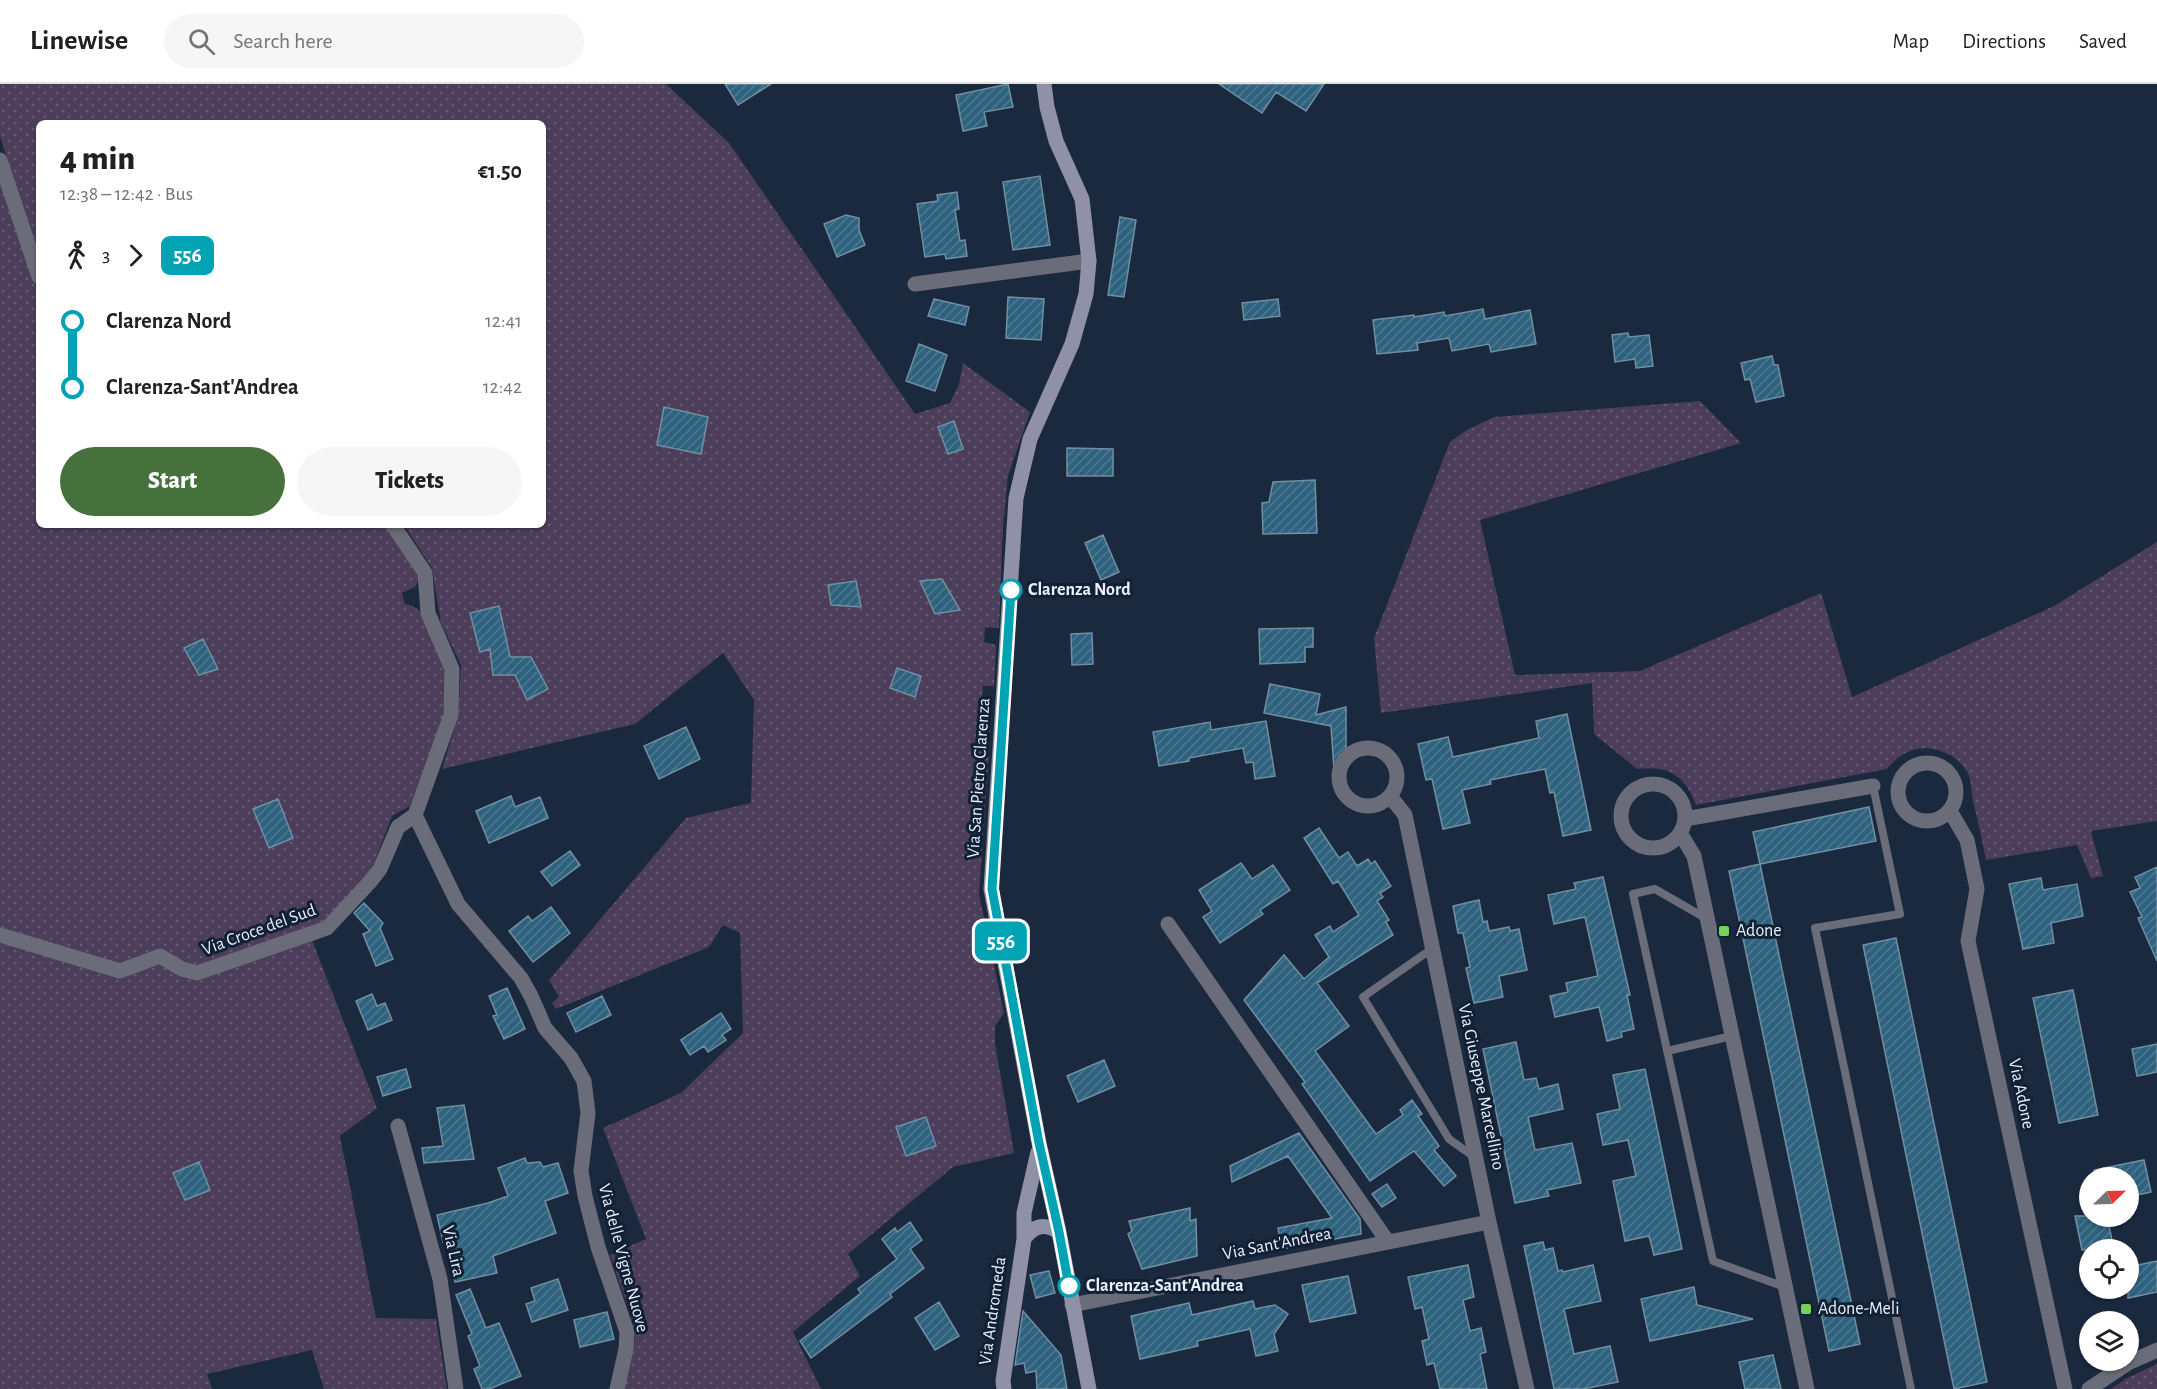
<!DOCTYPE html>
<html lang="en">
<head>
<meta charset="utf-8">
<style>
  :root { --surface:#fff; --page:#f6f6f6; --text:#202124; --muted:#757577; --line:#e0e0e0; --accent:#47713c }
  body { margin:0; font-family:"Alegreya Sans",sans-serif; background:var(--page); color:var(--text); height:100vh; display:flex; flex-direction:column; font-size:22px; white-space:nowrap }
  * { box-sizing:border-box; margin:0 }
  p { font-size:20px; color:var(--muted) }
  .icon { flex:none; width:33px; height:33px; fill:none; stroke:currentColor; stroke-width:2; stroke-linecap:round; stroke-linejoin:round }
  .map { position:relative; flex:1; overflow:hidden }
  .details { position:absolute; left:36px; top:36px; width:510px; height:408px; display:flex; flex-direction:column; background:var(--surface); border-radius:9px; box-shadow:0 2px 4px #0004 }
  .details>* { flex:none }
  .badge { padding:0 12px; border-radius:9px; font-size:21px; line-height:39px }
  .needle { width:39px; rotate:67deg }
  .controls { position:absolute; left:2079px; top:1083px; display:grid; gap:12px }
  .controls a { display:grid; place-items:center; width:60px; height:60px; border-radius:50%; background:var(--surface); box-shadow:0 2px 4px #0004; font-size:30px }
  .map>.badge { position:absolute; translate:-50% -50%; box-shadow:0 0 0 3px #fff }
  .legs { display:flex; align-items:center; gap:9px; height:66px; padding:0 24px; font-size:20px }
  .legs p { margin-inline-start:auto }
  .summary { display:flex; align-items:center; justify-content:space-between; height:102px; padding:0 24px }
  h1 { font-size:33px; font-weight:800; line-height:45px }
  .cta { display:flex; gap:12px; margin-top:auto; padding:12px 24px }
  .cta a { flex:1; height:69px; border-radius:36px; background:var(--accent); color:#fff; font-size:24px; font-weight:800; line-height:69px; text-align:center }
  .cta a+a { background:var(--page); color:var(--text) }
  ul { padding:0 24px; list-style:none }
  li { display:flex; align-items:center; gap:21px; height:66px; font-size:22px }
  li i { display:grid; place-items:center; width:9px; height:100%; margin:0 8px; background:currentColor }
  li i::after { content:''; width:15px; height:15px; margin:-8px; border:4px solid; border-radius:50%; background:var(--surface) }
  li p { margin-inline-start:auto }
  li:first-child i { background:linear-gradient(#0000 50%,currentColor 0) }
  li:last-child i { background:linear-gradient(currentColor 50%,#0000 0) }
  header { display:flex; align-items:center; gap:36px; box-sizing:border-box; height:84px; padding:0 30px; background:var(--surface); border-bottom:2px solid var(--line) }
  header strong { font-size:28px }
  nav { display:flex; gap:33px; margin-inline-start:auto; font-size:21px }
  .search { width:420px; height:54px; background:var(--page); display:flex; align-items:center; gap:15px; box-sizing:border-box; padding:0 21px; border-radius:33px; color:var(--muted); font-size:22px }
  .map>svg:first-child { display:block }
  .grass { fill:url(#grass-dots) }
  .building { fill:url(#building-hatch); stroke:#708fa1; stroke-width:1.5 }
  .lines { fill:none; stroke-linecap:round; stroke-linejoin:round }
  .service { stroke:#6b6c79; stroke-width:8 }
  .minor { stroke:#6b6c79; stroke-width:15 }
  .tertiary { stroke:#6b6c79; stroke-width:15 }
  .secondary { stroke:#9091a6; stroke-width:15 }
  .line-1-casing { stroke:#fff; stroke-width:14 }
  .line-1 { stroke:#00a3b4; stroke-width:9 }
  .stop-1-dot { fill:#fff; stroke:#00a3b4; stroke-width:3 }
  .poi-dot { fill:#76d25a; stroke:#122035; stroke-width:2 }
  .labels { text-anchor:middle; dominant-baseline:central; stroke-width:6; stroke-linejoin:round; paint-order:stroke }
  .stop-label { font-size:18px; font-weight:bold; fill:#e8f0fc; stroke:#122035; text-anchor:start }
  .street-label { font-size:18px; fill:#e8f0fc; stroke:#122035 }
  .poi-label { font-size:18px; fill:#e8f0fc; stroke:#122035; text-anchor:start }
</style>
</head>
<body>
<header>
<strong>Linewise</strong>
<div class="search"><svg class="icon" aria-label="search" viewBox="0 0 24 24"><circle cx="10" cy="10" r="6"/><path d="M15 15l6 6"/></svg>Search here</div>
<nav><a>Map</a><a>Directions</a><a>Saved</a></nav>
</header>
<div class="map">
<svg width="2157" height="1305" viewBox="0 0 2157 1305">
  <defs>
    <pattern id="grass-dots" width="8" height="8" patternUnits="userSpaceOnUse" patternTransform="scale(1.5)"><rect width="8" height="8" fill="#4c3e5b"/><path d="M2 2h.1M6 6h.1" fill="none" stroke="#665a73" stroke-width="1.8" stroke-linecap="round"/></pattern>
    <pattern id="building-hatch" width="6" height="6" patternUnits="userSpaceOnUse" patternTransform="scale(1.5)"><rect width="6" height="6" fill="#2f627e"/><path d="M-1 1l2-2M0 6l6-6M5 7l2-2" fill="none" stroke="#4d7991"/></pattern>
  </defs>
  <rect width="100%" height="100%" fill="#1b293f"/>
  <!-- grass -->
  <path class="grass" d="M0 0H666L729 59 915 330 950 319 959 300 963 279 1030 328 1008 392 1003 443 999 544 985 543 984 558 996 561 994 602H983L982 613 992 622 979 810 1004 929 995 942V960L1014 1069 953 1083 848 1170 860 1192 793 1248 821 1305H623L635 1254 630 1229 610 1171 646 1155 603 1044 681 1009 743 949 740 849 723 841 709 863 556 925 552 919 559 913 549 896 686 734 751 719 754 616 723 569 635 640 442 685 458 633 461 581 441 539 432 484 404 441H543V39H39V174L0 52Z
    M0 96 39 211V441H385L419 494 415 503 402 509 405 520 413 522 420 527 445 588 447 598 443 635 410 722 392 732 374 779 363 798 312 856 377 1024 340 1052 376 1234 436 1235 447 1305H324L312 1266 207 1290 212 1305H0Z
    M1700 317 1741 359 1480 436 1515 591 1640 587 1821 509 1852 613 2054 522 2157 458V737L2091 747 2103 792 2091 794 2077 761 1986 776C1982 756 1978 737 1973 717 1972 708 1971 697 1968 689 1965 683 1957 676 1952 672 1927 658 1904 663 1887 685L1696 721C1685 691 1669 681 1637 685L1594 650 1592 599 1381 629 1374 554 1450 358 1467 346 1494 333Z
    M2157 1280V1305H2111L2127 1294Z"/>
  <!-- building -->
  <path class="building" d="M725 0H771L738 21Z
    M1008 0 1013 23 984 28 987 42 963 47 956 11Z
    M1219 0H1324L1306 27 1276 8 1262 29Z
    M1040 92 1050 161 1013 166 1003 98Z
    M957 108 959 125 955 126 960 157 965 156 967 172 946 175 945 170 925 173 917 120 938 117 937 111Z
    M846 131 859 134V146L865 161 837 173 824 140Z
    M1120 133 1136 136 1124 213 1108 211Z
    M1008 213 1044 215 1041 256 1006 254Z
    M934 215 969 223 965 241 928 232Z
    M1278 215 1280 232 1244 236 1242 219Z
    M1483 225 1485 235 1530 226 1536 260 1491 268 1489 260 1452 267 1449 254 1417 259 1418 266 1377 270 1373 236 1414 231V233L1444 228 1445 232Z
    M1628 249 1629 253 1649 251 1653 282 1636 284 1635 275 1615 278 1612 251Z
    M919 260 947 271 935 307 906 297Z
    M1772 272 1774 281H1778L1784 312 1756 318 1750 295 1745 296 1741 279Z
    M664 323 708 333 701 370 657 361Z
    M954 337 963 365 948 370 938 343Z
    M1067 364 1113 365V392H1067Z
    M1315 396 1317 449 1263 450 1262 419 1269 418 1273 398Z
    M1103 451 1119 488 1101 496 1085 459Z
    M942 495 960 526 935 530 920 497Z
    M856 497 861 523 831 521 828 501Z
    M499 522 510 573H531L548 605 527 616 515 591H493L490 565 480 568 470 529Z
    M1313 544V563H1305V578L1260 580 1259 545Z
    M1092 549 1093 580 1072 581 1071 550Z
    M203 555 218 585 199 591 184 564Z
    M897 584 921 592 915 613 890 604Z
    M1270 600 1320 610 1316 631 1346 623V685L1334 686 1331 642 1264 629Z
    M1567 630 1591 746 1563 752 1554 708 1550 709 1545 685 1490 696 1491 700 1462 706 1470 739 1443 745 1432 695 1426 696 1418 660 1448 653 1453 673 1539 654 1536 637Z
    M1266 637 1275 692 1255 695 1253 678 1246 679 1243 664 1189 674V677L1159 682 1153 648 1210 638 1211 646Z
    M686 643 700 675 659 695 644 662Z
    M511 712 515 723 540 713 548 734 489 759 476 727Z
    M278 715 293 754 269 764 253 725Z
    M1869 723 1876 757 1760 780 1753 748Z
    M1319 744 1339 774 1348 768 1357 782 1368 775 1371 780 1375 777 1391 802 1380 809 1383 813 1377 817 1389 836 1386 838 1393 851 1317 899 1349 942 1315 967 1376 1050 1403 1031 1400 1026 1412 1016 1422 1030 1418 1032 1439 1062 1434 1066 1456 1092 1444 1102 1414 1067 1370 1097 1302 1000 1305 998 1244 916 1284 871 1304 895 1329 873 1315 851 1330 842 1333 848 1359 831 1338 797 1333 800 1304 754Z
    M570 767 580 781 552 802 541 788Z
    M1241 779 1252 795 1273 781 1290 806 1260 826 1263 830 1220 859 1203 833 1212 827 1199 806Z
    M1760 780 1860 1260 1829 1267 1729 787Z
    M2157 783V877L2138 834 2142 833 2130 808 2140 804 2135 793Z
    M1603 793 1630 911H1627L1634 945 1621 948 1622 953 1607 957 1599 923 1555 933 1550 912 1568 908 1566 899 1598 892 1585 833 1554 840 1548 811 1576 805 1574 799Z
    M2041 794 2043 806 2077 800 2083 832 2051 839 2054 859 2023 865 2009 800Z
    M1479 816 1483 838 1487 837 1489 847 1509 843 1510 847 1519 845 1527 886 1499 892 1503 913 1474 919 1466 884 1470 883 1463 849H1458L1453 822Z
    M364 819 383 839 380 844 393 875 376 882 363 850 370 847 354 829Z
    M551 823 570 849 533 878 509 847 528 832 532 837Z
    M1896 854 1987 1298 1954 1305 1863 861Z
    M507 904 525 945 504 955 493 932 497 931 489 912Z
    M2073 906 2098 1031 2059 1039 2033 914Z
    M372 910 377 922 385 919 392 936 368 946 356 917Z
    M602 912 611 931 576 948 567 929Z
    M721 929 731 945 722 951 726 956 708 968 704 962 690 971 681 956Z
    M1516 958 1524 996 1536 994 1539 1005 1558 1000 1563 1025 1528 1033 1535 1066 1572 1059 1581 1099 1547 1106 1549 1112 1515 1119 1483 965Z
    M2157 960V988L2137 992 2132 965Z
    M1104 976 1115 1002 1078 1018 1067 992Z
    M406 985 411 1003 383 1012 377 993Z
    M1645 985 1682 1165 1654 1171 1649 1152 1625 1157 1613 1097 1636 1092 1628 1056 1603 1061 1597 1030 1620 1025 1613 991Z
    M464 1021 474 1075 424 1079 422 1064 443 1062 437 1024Z
    M926 1033 936 1062 906 1072 896 1043Z
    M1299 1049 1360 1135 1361 1150 1282 1165 1278 1144 1332 1134 1288 1072 1232 1098 1230 1082Z
    M525 1074 527 1079 540 1078 543 1083 558 1079 568 1109 545 1117 556 1149 493 1172 497 1189 455 1198 446 1157 443 1158 437 1131 488 1119 508 1112 498 1084Z
    M2144 1076 2151 1108 2128 1113V1094H2095L2094 1086Z
    M199 1078 210 1106 185 1116 173 1089Z
    M1387 1100 1396 1114 1382 1123 1372 1110Z
    M1190 1124V1137L1196 1135 1197 1172 1142 1185 1128 1150 1132 1147 1129 1137Z
    M2075 1132H2107L2114 1166H2082Z
    M910 1138 922 1156 910 1165 924 1184 890 1210 892 1213 811 1274 800 1257 861 1209 858 1205 897 1175 882 1155 895 1144 897 1148Z
    M1543 1158 1545 1166 1553 1164 1558 1187 1562 1186 1563 1188 1593 1181 1601 1217 1564 1225 1574 1270 1610 1262 1618 1298 1583 1305H1554L1524 1162Z
    M2157 1177V1208L2128 1214V1183Z
    M1468 1181 1474 1213 1463 1216 1470 1247 1481 1244 1486 1268 1480 1270 1487 1305H1440L1434 1279 1427 1281 1422 1257 1429 1255 1422 1223 1415 1225 1408 1193Z
    M1049 1187 1055 1209 1036 1214 1030 1191Z
    M1348 1192 1356 1229 1310 1238 1302 1201Z
    M558 1195 568 1226 532 1238 526 1220 535 1217 531 1204Z
    M1694 1203 1697 1221 1753 1235 1650 1257 1641 1215Z
    M470 1205 486 1244 499 1239 521 1292 489 1305H482L474 1285 480 1282 468 1252 472 1250 456 1211Z
    M1253 1217 1255 1225 1275 1221 1288 1230 1274 1250 1278 1267 1256 1272 1250 1245 1197 1257 1198 1262 1140 1275 1131 1232 1189 1219 1192 1231Z
    M939 1218 959 1252 935 1266 915 1234Z
    M1023 1227 1061 1271 1067 1305H1037L1036 1287 1026 1289 1024 1279 1015 1281Z
    M607 1228 614 1255 580 1263 574 1236Z
    M1773 1271 1781 1305H1745L1739 1278Z"/>
  <g class="lines">
    <!-- service -->
    <path class="service" d="M1873 702 1900 830 1815 844 1911 1305
      M1707 835 1655 805 1633 810 1713 1177 1785 1203
      M1433 864 1363 913 1449 1055 1473 1072
      M1667 967 1732 952"/>
    <!-- minor -->
    <path class="minor" d="M0 76 39 193
      M915 200 1089 177
      M393 441 425 489 428 529 452 585 451 631 415 731 458 820 521 894 531 912 545 944 571 974 584 997 588 1029 581 1087 585 1112 598 1163 627 1248 626 1265 617 1305
      M1339 693a29 29 0 1 1 58 0a29 29 0 1 1-58 0Z
      M1898 708a29 29 0 1 1 58 0a29 29 0 1 1-58 0Z
      M1621 732a32 32 0 1 1 64 0a32 32 0 1 1-64 0Z
      M1390 712 1405 731 1489 1138 1527 1305
      M1950 727 1967 756 1977 805 1968 857 2065 1305
      M1685 735 1873 702
      M1680 749 1694 772 1807 1305
      M1168 840 1388 1158
      M0 851 120 887 160 872 182 885 197 889 327 844 369 799 380 785 398 743 415 731
      M398 1042 440 1195 456 1305
      M1072 1221 1489 1138"/>
    <!-- tertiary -->
    <path class="tertiary" d="M2089 1305 2128 1279 2157 1266"/>
    <!-- secondary -->
    <path class="secondary" d="M1044 0 1047 23 1056 57 1082 115 1089 177 1086 210 1072 260 1030 355 1016 414 991 805 1039 1059 1059 1148 1089 1305
      M1024 1155C1034 1141 1045 1139 1059 1148
      M1004 1305 1003 1297 1024 1155V1129L1038 1068"/>
  </g>
  <g class="lines">
    <!-- line-1 casing -->
    <g class="line-1-casing">
      <path id="line-1" d="M1011 506 992 805 1039 1059 1059 1148 1069 1202"/>
    </g>
    <!-- line-1 -->
    <use href="#line-1" class="line-1"/>
  </g>
  <!-- markers -->
  <g class="stop-1-dot">
    <circle cx="1011" cy="506" r="10"/>
    <circle cx="1069" cy="1202" r="10"/>
  </g>
  <g class="poi-dot">
    <rect x="1718" y="841" width="12" height="12" rx="3"/>
    <rect x="1800" y="1219" width="12" height="12" rx="3"/>
  </g>
  <g class="labels">
    <!-- stop labels -->
    <g class="stop-label">
      <text x="1028" y="506">Clarenza Nord</text>
      <text x="1086" y="1202">Clarenza-Sant'Andrea</text>
    </g>
    <!-- street labels -->
    <g class="street-label">
      <text transform="translate(979 694) rotate(-86)">Via San Pietro Clarenza</text>
      <text transform="translate(259 846) rotate(-20)">Via Croce del Sud</text>
      <text transform="translate(1481 1003) rotate(78)">Via Giuseppe Marcellino</text>
      <text transform="translate(2021 1010) rotate(78)">Via Adone</text>
      <text transform="translate(1277 1160) rotate(-11)">Via Sant'Andrea</text>
      <text transform="translate(453 1167) rotate(77)">Via Lira</text>
      <text transform="translate(623 1174) rotate(75)">Via delle Vigne Nuove</text>
      <text transform="translate(993 1227) rotate(-82)">Via Andromeda</text>
    </g>
    <!-- poi labels -->
    <g class="poi-label">
      <text x="1736" y="847">Adone</text>
      <text x="1818" y="1225">Adone-Meli</text>
    </g>
  </g>
</svg>
<div class="controls">
<a><svg class="needle" viewBox="-14 -14 28 28"><path d="M0-13l5 13h-10z" fill="#e53935"/><path d="M0 13l5-13h-10z" fill="#757577"/></svg></a>
<a><svg class="icon" aria-label="locate" viewBox="0 0 24 24"><circle cx="12" cy="12" r="6"/><path d="M12 2v4M12 18v4M2 12h4M18 12h4"/></svg></a>
<a><svg class="icon" aria-label="layers" viewBox="0 0 24 24"><path d="M12 4l9 5-9 5-9-5zM3 14l9 5 9-5"/></svg></a>
</div>
<b class="badge" style="left:1001px;top:857px;background:#00a3b4;color:#fff">556</b>
<section class="details">
<div class="summary"><div><h1>4 min</h1><p>12:38 – 12:42 · Bus</p></div><b>€1.50</b></div>
<div class="legs"><svg class="icon" aria-label="walk" viewBox="0 0 24 24"><circle cx="13" cy="4" r="2"/><path d="M13 8l-2 6 4 7M11 14l-3 7M7 12l3-4h3l4 4"/></svg>3<svg class="icon" aria-label="forward" viewBox="0 0 24 24"><path d="M9 5l7 7-7 7"/></svg><b class="badge" style="background:#00a3b4;color:#fff">556</b></div>
<ul>
<li><i style="color:#00a3b4"></i><b>Clarenza Nord</b><p>12:41</p></li>
<li><i style="color:#00a3b4"></i><b>Clarenza-Sant'Andrea</b><p>12:42</p></li>
</ul>
<div class="cta"><a>Start</a><a>Tickets</a></div>
</section>
</div>
</body>
</html>
